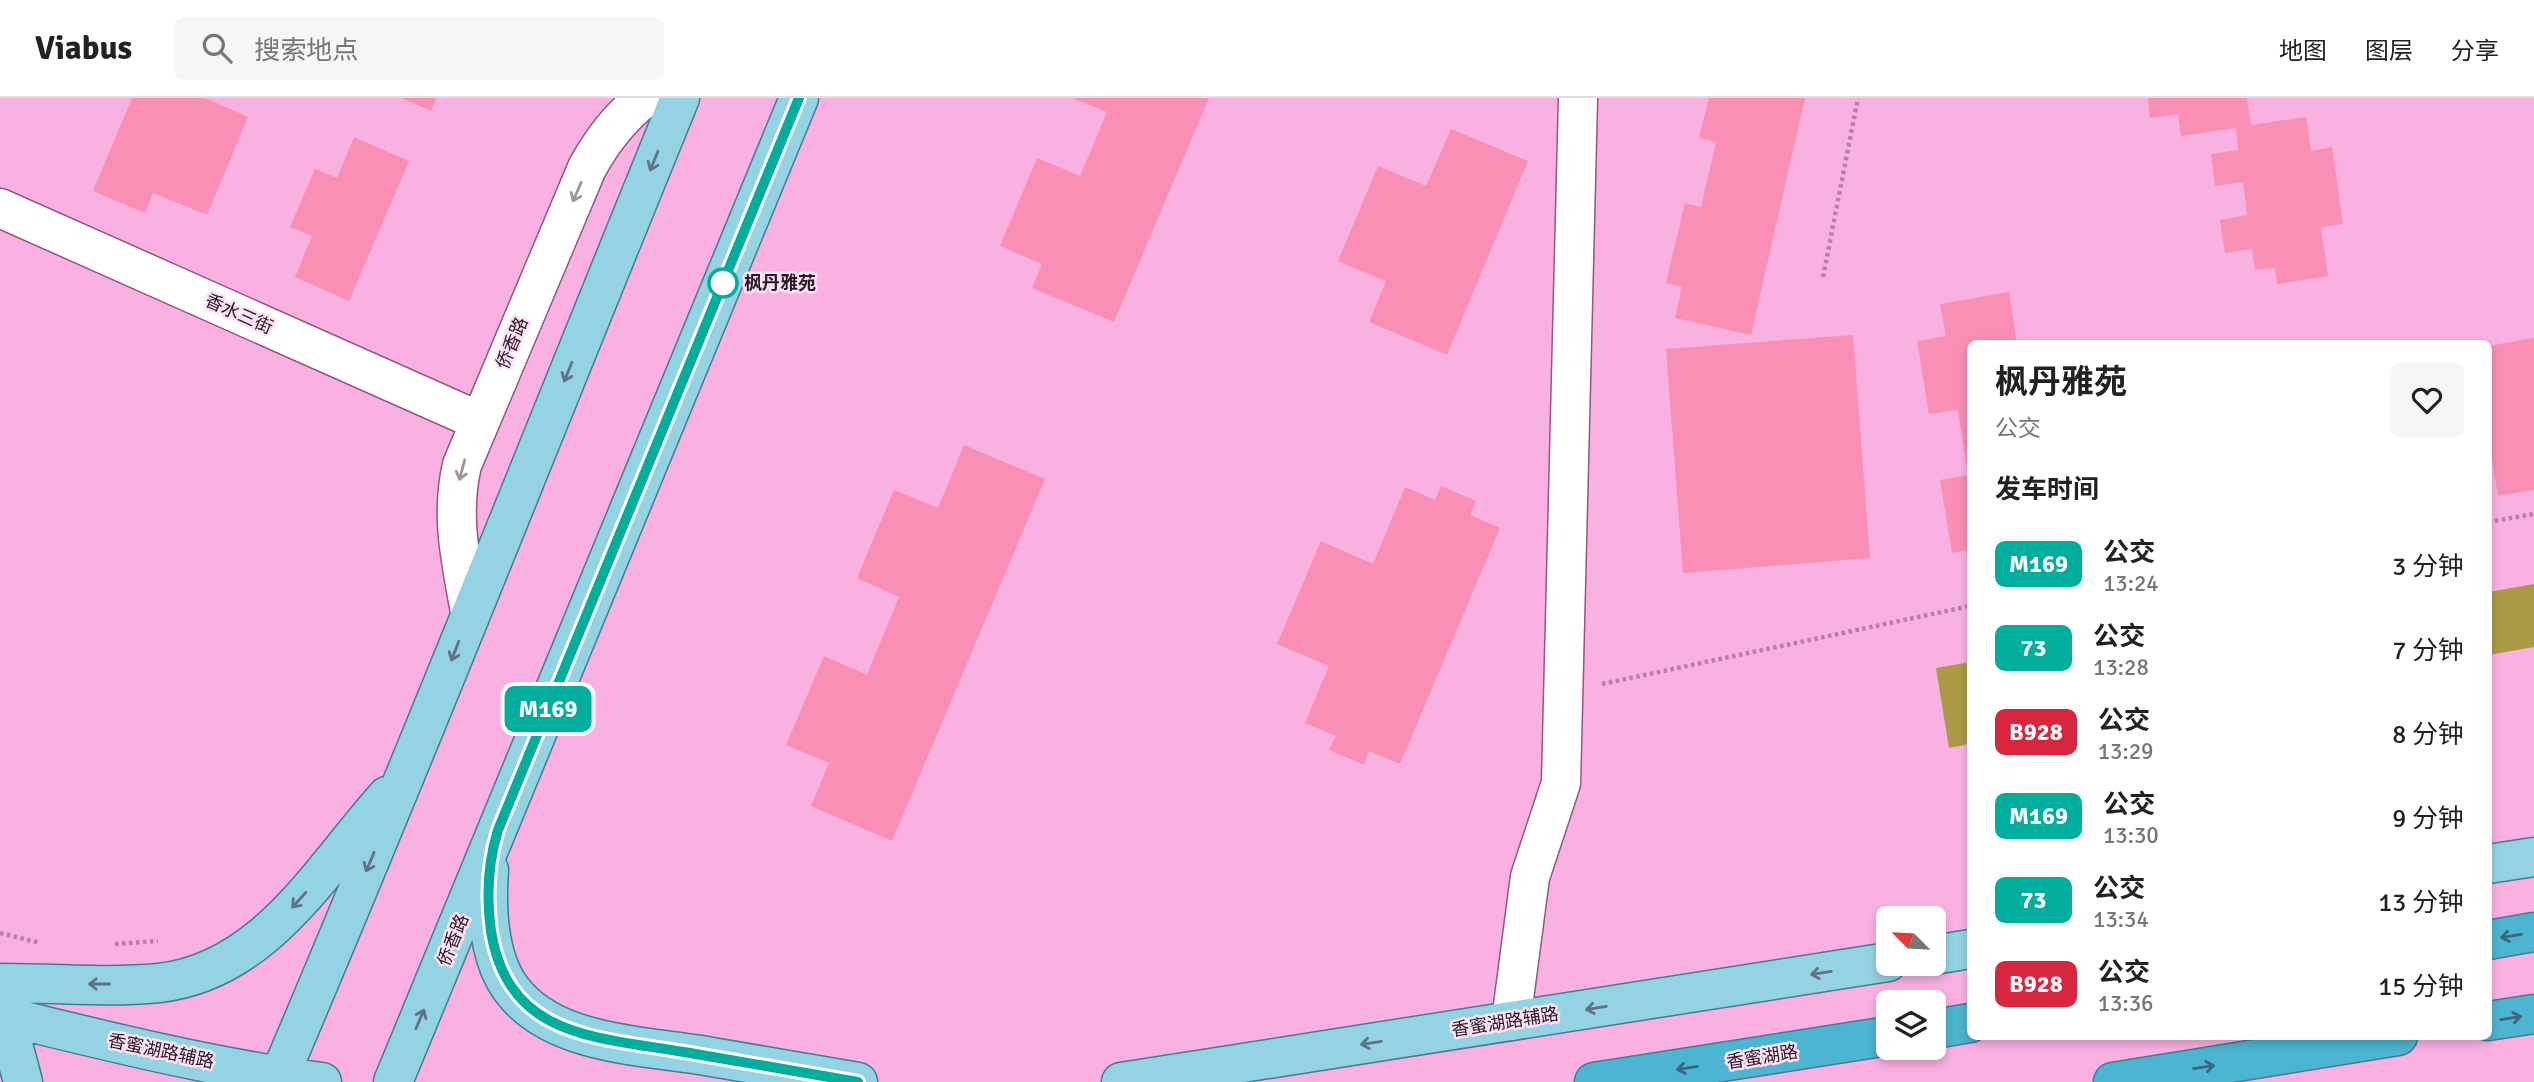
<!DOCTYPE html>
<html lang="zh">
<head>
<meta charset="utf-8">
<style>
  :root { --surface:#fff; --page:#f6f6f6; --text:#222; --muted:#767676; --line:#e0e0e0 }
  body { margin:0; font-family:Signika,"Noto Sans SC",sans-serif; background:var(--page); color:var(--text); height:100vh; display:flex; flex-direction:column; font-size:26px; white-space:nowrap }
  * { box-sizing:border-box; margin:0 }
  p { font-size:23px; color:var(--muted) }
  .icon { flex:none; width:38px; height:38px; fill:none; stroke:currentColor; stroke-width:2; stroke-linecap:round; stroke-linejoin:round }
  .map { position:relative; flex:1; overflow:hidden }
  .side { position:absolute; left:1967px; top:242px; width:525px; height:700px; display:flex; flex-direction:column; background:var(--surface); border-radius:10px; box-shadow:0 4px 10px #0003 }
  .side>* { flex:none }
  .badge { padding:0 14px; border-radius:10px; font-size:24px; line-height:46px }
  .needle { width:46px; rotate:294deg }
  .buttons { position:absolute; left:1876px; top:808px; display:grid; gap:14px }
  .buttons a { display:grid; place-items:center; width:70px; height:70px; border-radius:10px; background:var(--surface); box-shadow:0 4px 10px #0003; font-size:35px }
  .map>.badge { position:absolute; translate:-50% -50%; box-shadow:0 0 0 4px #fff }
  h2 { padding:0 28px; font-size:26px; line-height:63px }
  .round { display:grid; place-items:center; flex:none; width:74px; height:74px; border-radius:10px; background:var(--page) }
  .headline { display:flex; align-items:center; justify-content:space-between; height:119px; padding:0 28px }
  h1 { font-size:33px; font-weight:700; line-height:52px }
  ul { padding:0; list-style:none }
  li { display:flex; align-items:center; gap:21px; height:84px; padding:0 28px }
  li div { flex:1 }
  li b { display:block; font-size:26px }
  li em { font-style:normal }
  li .badge { min-width:77px; font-weight:700; text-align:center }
  header { display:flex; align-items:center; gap:42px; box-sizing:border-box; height:98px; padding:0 35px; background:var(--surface); border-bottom:2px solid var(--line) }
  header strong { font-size:33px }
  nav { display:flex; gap:38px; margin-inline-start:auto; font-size:24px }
  .search { width:490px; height:63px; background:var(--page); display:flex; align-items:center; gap:18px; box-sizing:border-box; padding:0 24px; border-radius:10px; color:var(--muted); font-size:26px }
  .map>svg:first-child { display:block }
  .green { fill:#ab9b46 }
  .building { fill:#f98fb4 }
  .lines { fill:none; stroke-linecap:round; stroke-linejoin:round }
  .minor-casing { stroke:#965683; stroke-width:41 }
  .major-casing { stroke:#417c95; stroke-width:41 }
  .highway-casing { stroke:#417c95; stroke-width:41 }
  .path { stroke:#b87fa6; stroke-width:4.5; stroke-dasharray:3.5 3.5; stroke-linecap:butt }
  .minor { stroke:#fff; stroke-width:38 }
  .major { stroke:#94d3e3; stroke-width:38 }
  .highway { stroke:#4cb5d1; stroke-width:38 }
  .oneway { stroke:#607384 }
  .oneway2 { stroke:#a0959d }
  .oneway3 { stroke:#3c647c }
  .line-casing { stroke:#fff; stroke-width:16 }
  .line { stroke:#01ad9c; stroke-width:10 }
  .stop-dot { fill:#fff; stroke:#01ad9c; stroke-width:3.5 }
  .labels { text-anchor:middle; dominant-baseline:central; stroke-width:5; stroke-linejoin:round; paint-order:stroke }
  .stop-label { font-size:18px; font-weight:bold; fill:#2d1326; stroke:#fbe4f3; text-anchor:start }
  .street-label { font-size:18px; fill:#2d1326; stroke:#fbe4f3 }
</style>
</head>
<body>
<header>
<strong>Viabus</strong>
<div class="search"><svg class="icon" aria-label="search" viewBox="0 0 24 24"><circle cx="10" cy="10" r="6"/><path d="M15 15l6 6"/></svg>搜索地点</div>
<nav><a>地图</a><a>图层</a><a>分享</a></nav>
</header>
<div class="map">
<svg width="2534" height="984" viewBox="0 0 2534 984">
  <rect width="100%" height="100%" fill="#f9b1e2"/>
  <!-- green -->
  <path class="green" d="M2534 486V549L2489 557V494Z
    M1970 564V646L1949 650 1936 570Z"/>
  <!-- building -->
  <path class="building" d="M132 0H205L248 19 207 117 153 95 145 115 93 93Z
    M401 0H436L431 13Z
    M1072 0H1209L1114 224 1032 190 1042 166 1000 148 1037 60 1080 78 1107 14Z
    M1709 0H1805L1751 237 1675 220 1682 189 1666 185 1685 105 1701 109 1716 44 1699 40Z
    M2148 0H2247L2251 27 2306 19 2311 53 2332 49 2343 126 2321 129 2328 178 2277 186 2275 170 2255 172 2252 151 2225 155 2220 122 2247 117 2243 84 2215 88 2211 56 2238 52 2236 30 2181 38 2178 16 2150 20Z
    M1451 31 1528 63 1447 257 1369 224 1386 183 1338 163 1378 68 1426 88Z
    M354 39 409 63 349 203 295 179 312 138 290 129 315 71 337 80Z
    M2009 194 2017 245H1970V452L1952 455 1940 382 1968 377 1958 312 1929 316 1917 243 1946 238 1940 206Z
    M1853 237 1870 460 1683 475 1666 251Z
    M2534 240V392L2498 398 2488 336V248Z
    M964 347 1045 381 892 743 811 708 829 665 786 647 824 558 867 577 899 499 857 480 894 392 938 410Z
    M1441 388 1476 403 1470 417 1500 430 1400 666 1369 653 1364 667 1329 652 1336 638 1305 625 1329 568 1277 546 1321 443 1373 466 1405 389 1435 402Z"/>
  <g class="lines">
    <!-- minor casing -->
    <g class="minor-casing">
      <path id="minor" d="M0 110 479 323
        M470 514C461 463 450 418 462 367L587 70C603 41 619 21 644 0
        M1511 923 1530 779 1561 685 1578 0"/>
    </g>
    <!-- major casing -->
    <g class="major-casing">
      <path id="major" d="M2488 766 2534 759
        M489 772C486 812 488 867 517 898 560 947 646 948 706 958 757 967 807 975 858 984
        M1934 857 1970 851
        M0 885C52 885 107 890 159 885 266 873 322 770 387 698
        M0 917C106 943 214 970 322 984
        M0 922 14 950 23 984
        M277 984C416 658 546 328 680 0
        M393 984 799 0
        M1121 984 1888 864"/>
    </g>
    <!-- highway casing -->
    <g class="highway-casing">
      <path id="highway" d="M2488 842 2534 834
        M2488 923 2534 916
        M1934 931 1970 925
        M1594 984 1888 938
        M2113 984 2398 938"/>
    </g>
    <!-- path -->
    <path class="path" d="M1823 179 1858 0
      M2488 424 2534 416
      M1602 586 1970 508
      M0 835 40 845
      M115 846 158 843"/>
    <!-- minor -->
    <use href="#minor" class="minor"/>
    <!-- major -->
    <use href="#major" class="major"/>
    <!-- highway -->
    <use href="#highway" class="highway"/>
  </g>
  <!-- one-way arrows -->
  <defs><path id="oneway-shaft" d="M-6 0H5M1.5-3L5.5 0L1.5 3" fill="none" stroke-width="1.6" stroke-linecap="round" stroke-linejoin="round" transform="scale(1.75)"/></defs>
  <g class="oneway">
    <use href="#oneway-shaft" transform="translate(654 63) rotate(112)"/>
    <use href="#oneway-shaft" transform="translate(568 274) rotate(112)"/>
    <use href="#oneway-shaft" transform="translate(455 553) rotate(111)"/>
    <use href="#oneway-shaft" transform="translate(370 764) rotate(113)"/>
    <use href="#oneway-shaft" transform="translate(299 802) rotate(132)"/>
    <use href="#oneway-shaft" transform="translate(1821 875) rotate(171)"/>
    <use href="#oneway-shaft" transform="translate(99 886) rotate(-180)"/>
    <use href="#oneway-shaft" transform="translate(1596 910) rotate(171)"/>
    <use href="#oneway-shaft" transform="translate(420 921) rotate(-67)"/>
    <use href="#oneway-shaft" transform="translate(1371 945) rotate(171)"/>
  </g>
  <g class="oneway2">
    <use href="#oneway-shaft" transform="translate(577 94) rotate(113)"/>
    <use href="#oneway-shaft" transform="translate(462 372) rotate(105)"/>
  </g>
  <g class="oneway3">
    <use href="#oneway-shaft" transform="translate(2511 838) rotate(171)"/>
    <use href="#oneway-shaft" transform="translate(2511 920) rotate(-9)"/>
    <use href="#oneway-shaft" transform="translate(2204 969) rotate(-9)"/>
    <use href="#oneway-shaft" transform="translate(1687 970) rotate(171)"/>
  </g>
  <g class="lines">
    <!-- line casing -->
    <g class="line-casing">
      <path id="line" d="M799 0 498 732C488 765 486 798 491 833 508 940 596 939 684 954 742 964 800 974 858 984"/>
    </g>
    <!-- line -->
    <use href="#line" class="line"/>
  </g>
  <!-- markers -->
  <circle class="stop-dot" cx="723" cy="185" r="14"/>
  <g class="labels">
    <!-- stop labels -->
    <g class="stop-label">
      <text x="744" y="185">枫丹雅苑</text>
    </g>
    <!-- street labels -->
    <g class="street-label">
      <text transform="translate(239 216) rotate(24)">香水三街</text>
      <text transform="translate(512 245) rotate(-67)">侨香路</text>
      <text transform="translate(453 842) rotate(-68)">侨香路</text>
      <text transform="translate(1505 924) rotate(-9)">香蜜湖路辅路</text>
      <text transform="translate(161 953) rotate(12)">香蜜湖路辅路</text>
      <text transform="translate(1762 959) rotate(-9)">香蜜湖路</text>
    </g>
  </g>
</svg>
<div class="buttons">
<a><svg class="needle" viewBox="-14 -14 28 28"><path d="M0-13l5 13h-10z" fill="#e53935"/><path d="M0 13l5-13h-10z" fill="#767676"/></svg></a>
<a><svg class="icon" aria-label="layers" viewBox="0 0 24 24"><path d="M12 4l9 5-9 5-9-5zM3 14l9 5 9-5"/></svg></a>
</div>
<b class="badge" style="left:548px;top:611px;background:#01ad9c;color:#fff">M169</b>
<section class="side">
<div class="headline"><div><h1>枫丹雅苑</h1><p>公交</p></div><a class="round"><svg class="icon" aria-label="heart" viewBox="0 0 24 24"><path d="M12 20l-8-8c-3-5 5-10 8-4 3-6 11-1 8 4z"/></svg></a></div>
<h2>发车时间</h2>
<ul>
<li><span class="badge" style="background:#01ad9c;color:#fff">M169</span><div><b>公交</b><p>13:24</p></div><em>3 分钟</em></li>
<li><span class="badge" style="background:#01ad9c;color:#fff">73</span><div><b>公交</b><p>13:28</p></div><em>7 分钟</em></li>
<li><span class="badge" style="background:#d7263d;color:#fff">B928</span><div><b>公交</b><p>13:29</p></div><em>8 分钟</em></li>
<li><span class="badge" style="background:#01ad9c;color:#fff">M169</span><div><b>公交</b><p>13:30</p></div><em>9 分钟</em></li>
<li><span class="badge" style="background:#01ad9c;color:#fff">73</span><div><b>公交</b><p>13:34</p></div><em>13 分钟</em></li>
<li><span class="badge" style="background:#d7263d;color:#fff">B928</span><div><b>公交</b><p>13:36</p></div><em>15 分钟</em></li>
</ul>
</section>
</div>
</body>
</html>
